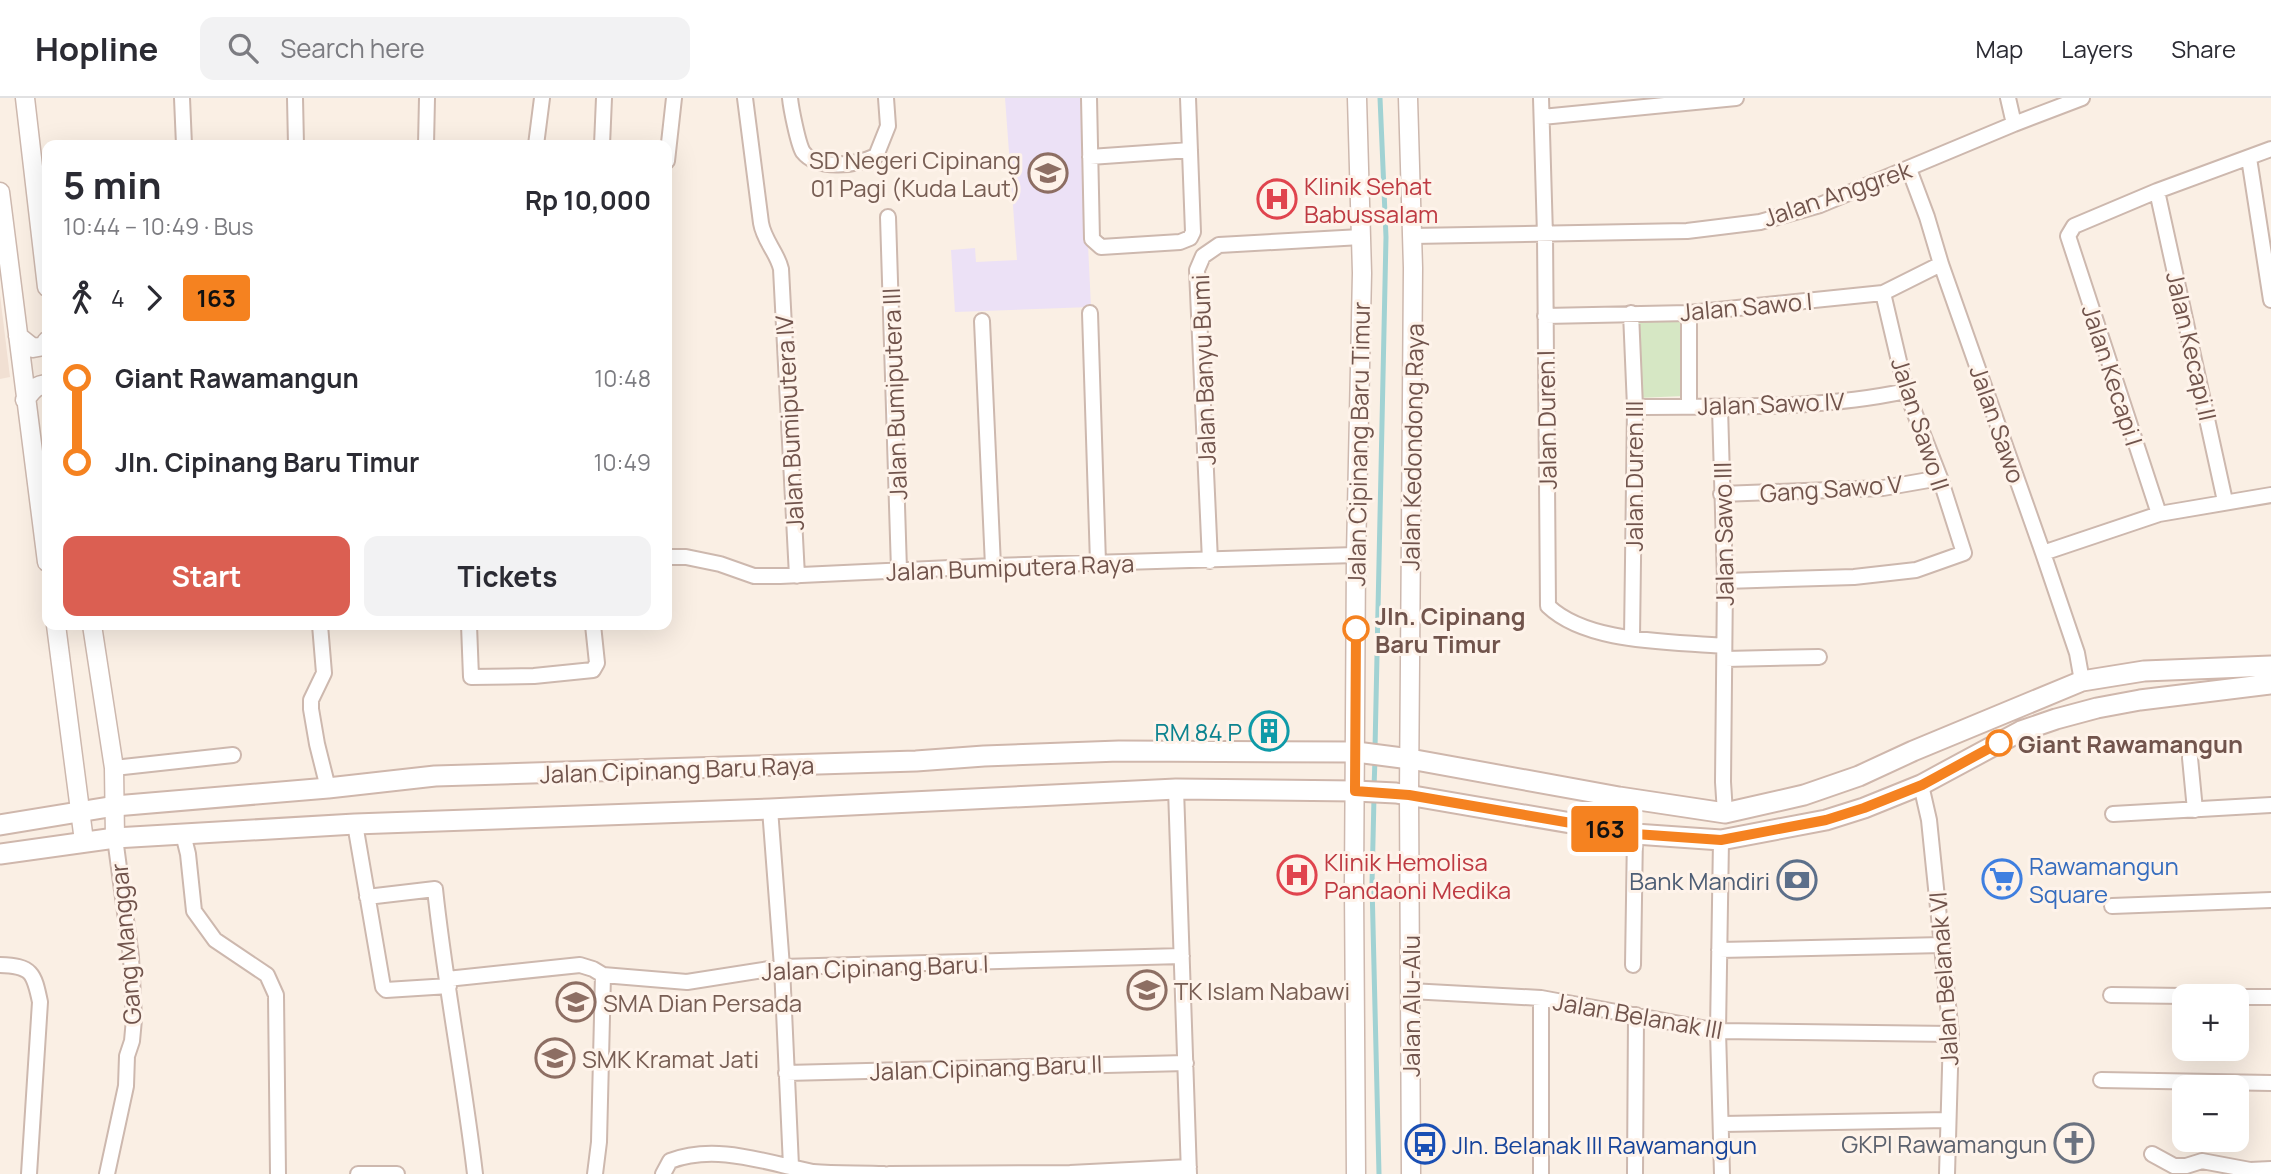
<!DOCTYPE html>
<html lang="en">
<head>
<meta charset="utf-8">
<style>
  :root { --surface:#fff; --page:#f2f2f3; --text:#2b2b33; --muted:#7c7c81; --line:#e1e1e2; --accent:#db5f52 }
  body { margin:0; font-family:Manrope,sans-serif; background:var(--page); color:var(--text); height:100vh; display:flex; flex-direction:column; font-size:26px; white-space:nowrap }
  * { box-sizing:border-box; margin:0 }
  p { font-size:23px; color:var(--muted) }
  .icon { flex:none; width:38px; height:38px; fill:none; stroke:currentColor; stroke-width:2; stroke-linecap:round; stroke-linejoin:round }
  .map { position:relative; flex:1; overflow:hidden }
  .panel { position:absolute; left:42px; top:42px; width:630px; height:490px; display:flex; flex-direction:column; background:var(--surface); border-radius:14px; box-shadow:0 7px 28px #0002 }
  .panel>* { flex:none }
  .badge { padding:0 14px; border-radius:5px; font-size:24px; line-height:46px }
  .fabs { position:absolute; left:2172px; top:886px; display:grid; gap:14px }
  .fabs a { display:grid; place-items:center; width:77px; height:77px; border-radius:14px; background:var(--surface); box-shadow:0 7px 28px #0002; font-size:35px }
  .map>.badge { position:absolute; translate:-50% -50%; box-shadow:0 0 0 4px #fff }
  .legs { display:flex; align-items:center; gap:10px; height:77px; padding:0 21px; font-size:23px }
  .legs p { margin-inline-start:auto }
  .summary { display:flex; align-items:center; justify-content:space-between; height:119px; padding:0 21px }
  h1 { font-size:38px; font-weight:700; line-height:52px }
  .action { display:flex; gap:14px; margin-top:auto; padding:14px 21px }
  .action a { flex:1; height:80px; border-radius:14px; background:var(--accent); color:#fff; font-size:28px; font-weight:700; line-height:80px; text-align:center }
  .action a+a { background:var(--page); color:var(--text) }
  ul { padding:0 21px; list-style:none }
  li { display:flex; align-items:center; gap:24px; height:84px; font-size:26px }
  li i { display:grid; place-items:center; width:10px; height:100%; margin:0 9px; background:currentColor }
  li i::after { content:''; width:18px; height:18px; margin:-9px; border:5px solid; border-radius:50%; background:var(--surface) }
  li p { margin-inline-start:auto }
  li:first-child i { background:linear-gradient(#0000 50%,currentColor 0) }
  li:last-child i { background:linear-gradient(currentColor 50%,#0000 0) }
  header { display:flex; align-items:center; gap:42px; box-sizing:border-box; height:98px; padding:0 35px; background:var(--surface); border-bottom:2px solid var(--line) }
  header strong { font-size:33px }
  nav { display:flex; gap:38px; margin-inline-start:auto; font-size:24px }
  .search { width:490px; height:63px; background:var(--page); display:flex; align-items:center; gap:18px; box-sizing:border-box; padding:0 24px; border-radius:14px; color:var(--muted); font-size:26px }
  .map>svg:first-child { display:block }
  .residential { fill:#f1e0d3 }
  .education { fill:#ece1f6 }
  .green { fill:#d6e7c4 }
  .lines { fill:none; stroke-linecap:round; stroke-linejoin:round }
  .stream { stroke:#a1d2d3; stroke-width:5 }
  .minor-casing { stroke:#cdb8ae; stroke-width:18 }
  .tertiary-casing { stroke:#cdb8ae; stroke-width:21 }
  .secondary-casing { stroke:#cfb7ac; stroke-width:23 }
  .minor { stroke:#fff; stroke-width:14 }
  .tertiary { stroke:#fff; stroke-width:18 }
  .secondary { stroke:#fff; stroke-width:19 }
  .line-1-casing { stroke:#fff; stroke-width:16 }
  .line-1 { stroke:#f58220; stroke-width:10 }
  .stop-1-dot { fill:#fff; stroke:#f58220; stroke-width:3.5 }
  .labels { text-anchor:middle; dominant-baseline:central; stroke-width:6; stroke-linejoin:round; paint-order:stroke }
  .education-label { font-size:24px; fill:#785e54; stroke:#fef3ea; text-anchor:start }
  .health-label { font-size:24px; fill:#be3a42; stroke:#fef3ea; text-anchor:start }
  .street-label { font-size:24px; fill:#71544c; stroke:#fef3ea }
  .stop-label { font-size:24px; font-weight:bold; fill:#71544c; stroke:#fef3ea; text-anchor:start }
  .culture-label { font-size:24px; fill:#0d838f; stroke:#fef3ea; text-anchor:end }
  .shop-label { font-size:24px; fill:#366cbe; stroke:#fef3ea; text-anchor:start }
  .service-label { font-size:24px; fill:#4e5e75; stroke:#fef3ea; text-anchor:end }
  .worship-label { font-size:24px; fill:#5b616d; stroke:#fef3ea; text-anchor:end }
  .transit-label { font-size:24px; fill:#164399; stroke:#fef3ea; text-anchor:start }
</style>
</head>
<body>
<header>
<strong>Hopline</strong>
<div class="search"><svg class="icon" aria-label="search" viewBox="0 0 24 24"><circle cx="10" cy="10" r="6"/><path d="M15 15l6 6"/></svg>Search here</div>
<nav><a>Map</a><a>Layers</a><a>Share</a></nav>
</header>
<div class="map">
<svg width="2271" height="1076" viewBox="0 0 2271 1076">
  <rect width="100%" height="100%" fill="#faefe4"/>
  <!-- residential -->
  <path class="residential" d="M0 197 10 279 0 281Z"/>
  <!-- education -->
  <path class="education" d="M1005 0H1081L1091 209 955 214 951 152 975 150 976 164 1017 162Z"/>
  <!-- green -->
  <path class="green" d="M1683 221 1684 298 1637 300 1634 224Z"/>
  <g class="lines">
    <!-- stream -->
    <path class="stream" d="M1375 651 1386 139 1380 0
      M1374 690 1375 661
      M1374 699 1372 786 1379 1076"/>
    <!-- minor casing -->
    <g class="minor-casing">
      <path id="minor" d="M182 0 184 47
        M295 0 296 47
        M745 0 761 125C764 143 777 154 781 171L797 478
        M790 0C791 10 798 46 803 54 818 73 857 67 876 58L888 28 886 0
        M1089 0 1092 141 1101 149 1180 144 1190 140 1193 134 1188 0
        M1541 0 1545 137 1548 508C1588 546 1671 543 1724 548
        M2008 0 2014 26
        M1542 19 1736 0
        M426 47 427 0
        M536 47 542 0
        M602 47 604 0
        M1090 59 1190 52
        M2249 60 2271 202
        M667 63 674 0
        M1909 71 1927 119 1941 166 2043 455 2077 555 2082 583
        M2157 93 2225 403
        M888 119 899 472
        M1412 138 1687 133 1760 124 1820 107 2014 26 2082 0
        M1090 215 1098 465
        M1631 215 1635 309 1632 540
        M1545 218 1689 215 1883 195 1941 166
        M982 223 993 468
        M1689 308V215
        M1635 309C1724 308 1819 312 1906 293
        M1720 310 1725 483 1723 684 1725 715
        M1721 396 1883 390 1940 380
        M2159 416 2068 138 2074 128 2157 93 2271 51
        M2043 455 2159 416 2271 397
        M667 459H686L720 466 754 478H780L993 468 1356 457
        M1210 463 1197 172 1203 158 1219 147 1361 139
        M1725 483 1854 479 1916 472 1964 455 1940 380 1906 293 1883 195
        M320 527 324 575 311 602V611L317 646 328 690
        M469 527 471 579 534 578 593 572 597 565 593 527
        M1725 561 1819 559
        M2190 660 2195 712
        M114 670 233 657
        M1921 687 1929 722 1951 936 1947 1076
        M1176 691 1189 1076
        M770 711 782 869 791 1068
        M2113 716 2271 707
        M355 726 383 889 386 892 449 888
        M183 736 188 756 194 813 215 842 267 877 276 897 278 1076
        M1721 742 1718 933 1722 1076
        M367 799 435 791C445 886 464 981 475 1076
        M2112 808 2271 802
        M1719 852 1943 847
        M0 867C32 868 34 875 40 904L29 1076
        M1633 867 1635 736
        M447 881 580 867 593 871 603 877 687 884 782 869 1182 858
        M1410 893 1541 900 1718 933 1951 936
        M2111 897 2184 898
        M2236 899H2271
        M1541 900V1076
        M786 975 1186 965
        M2101 982 2271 985
        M1722 1026 1948 1022
        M2152 1056 2174 1068H2186L2202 1063 2250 1072 2271 1071
        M107 1076 126 988 127 958 132 943 134 921 131 859 115 740
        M358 1076H397
        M595 1076 599 1044 603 877
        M663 1076 670 1063C716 1045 767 1065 813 1074 836 1076 861 1075 884 1076
        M889 1076 1070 1075 1189 1069
        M1635 1076 1636 917"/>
    </g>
    <!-- tertiary casing -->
    <g class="tertiary-casing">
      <path id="tertiary" d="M25 0 47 189
        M1408 0 1413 170 1409 697 1411 1076
        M0 94 47 464
        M18 238 33 250 44 248 47 243
        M25 302C32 293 35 287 47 286
        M56 527 84 743
        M92 527 114 670 115 740
        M1356 1076 1354 790 1356 457 1362 175 1357 0"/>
    </g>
    <!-- secondary casing -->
    <g class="secondary-casing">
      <path id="secondary" d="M0 727 115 708 328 690 435 678 916 663 984 658 1119 653 1356 654 1410 661 1619 699 1725 715 1804 697 1859 678 1913 653 2082 583 2144 573 2271 568
        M0 756 115 740 355 726 770 711 1176 691 1355 693 1396 695 1635 736 1721 742 1826 722 1864 710 1921 687 2021 633 2056 621 2097 610 2140 602 2271 586"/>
    </g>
    <!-- minor -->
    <use href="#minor" class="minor"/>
    <!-- tertiary -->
    <use href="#tertiary" class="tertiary"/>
    <!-- secondary -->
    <use href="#secondary" class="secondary"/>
  </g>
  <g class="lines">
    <!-- line-1 casing -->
    <g class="line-1-casing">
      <path id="line-1" d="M1356 531 1355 693 1409 697 1635 736 1721 742 1826 722 1864 710 1922 687 1999 645"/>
    </g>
    <!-- line-1 -->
    <use href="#line-1" class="line-1"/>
  </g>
  <!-- icons -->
  <defs>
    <g id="school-ring" transform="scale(2.0125)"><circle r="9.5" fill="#fef3ea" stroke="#8d6e63" stroke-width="1.5"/><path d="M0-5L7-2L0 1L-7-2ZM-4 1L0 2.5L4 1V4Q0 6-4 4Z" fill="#8d6e63"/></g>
    <g id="hospital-ring" transform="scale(2.0125)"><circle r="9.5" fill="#fef3ea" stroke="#e0444e" stroke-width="1.5"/><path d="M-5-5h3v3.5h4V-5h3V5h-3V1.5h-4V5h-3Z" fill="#e0444e"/></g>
    <g id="building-ring" transform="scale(2.0125)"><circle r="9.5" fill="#fef3ea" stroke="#0f9aa8" stroke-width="1.5"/><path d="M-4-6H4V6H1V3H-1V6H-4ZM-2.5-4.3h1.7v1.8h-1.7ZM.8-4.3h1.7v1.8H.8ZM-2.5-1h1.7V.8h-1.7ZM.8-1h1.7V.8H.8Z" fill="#0f9aa8"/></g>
    <g id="supermarket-ring" transform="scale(2.0125)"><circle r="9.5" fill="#fef3ea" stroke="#3f7fe0" stroke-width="1.5"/><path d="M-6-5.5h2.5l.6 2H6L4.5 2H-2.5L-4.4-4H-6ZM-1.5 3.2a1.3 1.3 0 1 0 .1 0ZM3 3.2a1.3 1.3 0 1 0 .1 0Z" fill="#3f7fe0"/></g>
    <g id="bank-ring" transform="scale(2.0125)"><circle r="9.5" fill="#fef3ea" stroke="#5c6f8a" stroke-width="1.5"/><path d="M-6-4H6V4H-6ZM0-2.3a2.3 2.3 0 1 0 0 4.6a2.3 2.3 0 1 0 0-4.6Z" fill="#5c6f8a"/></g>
    <g id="church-ring" transform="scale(2.0125)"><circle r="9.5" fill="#fef3ea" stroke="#6b7280" stroke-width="1.5"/><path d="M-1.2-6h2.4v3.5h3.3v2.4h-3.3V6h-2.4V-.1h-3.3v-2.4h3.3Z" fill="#6b7280"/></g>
    <g id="bus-ring" transform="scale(2.0125)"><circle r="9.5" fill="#fef3ea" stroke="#1a4fb4" stroke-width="1.5"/><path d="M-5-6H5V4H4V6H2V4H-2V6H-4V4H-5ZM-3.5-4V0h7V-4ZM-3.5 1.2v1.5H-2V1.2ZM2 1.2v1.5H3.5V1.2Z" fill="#1a4fb4"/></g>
  </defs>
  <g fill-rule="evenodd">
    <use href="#school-ring" x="1048" y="75"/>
    <use href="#hospital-ring" x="1277" y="101"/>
    <use href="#building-ring" x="1269" y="633"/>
    <use href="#hospital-ring" x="1297" y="777"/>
    <use href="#supermarket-ring" x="2002" y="781"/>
    <use href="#bank-ring" x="1797" y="782"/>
    <use href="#school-ring" x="1147" y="892"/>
    <use href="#school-ring" x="576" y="904"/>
    <use href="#school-ring" x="555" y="960"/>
    <use href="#church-ring" x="2074" y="1045"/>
    <use href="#bus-ring" x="1425" y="1046"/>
  </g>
  <!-- markers -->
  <g class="stop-1-dot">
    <circle cx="1356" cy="531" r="12"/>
    <circle cx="1999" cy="645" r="12"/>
  </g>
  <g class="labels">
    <!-- education labels -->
    <g class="education-label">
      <text x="1021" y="61" text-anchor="end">SD Negeri Cipinang<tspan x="1021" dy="28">01 Pagi (Kuda Laut)</tspan></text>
      <text x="1174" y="892">TK Islam Nabawi</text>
      <text x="603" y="904">SMA Dian Persada</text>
      <text x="582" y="960">SMK Kramat Jati</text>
    </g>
    <!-- health labels -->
    <g class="health-label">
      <text x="1304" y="87">Klinik Sehat<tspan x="1304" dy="28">Babussalam</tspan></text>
      <text x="1324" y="763">Klinik Hemolisa<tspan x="1324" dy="28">Pandaoni Medika</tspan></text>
    </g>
    <!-- street labels -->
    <g class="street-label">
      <text transform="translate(1837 95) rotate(-19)">Jalan Anggrek</text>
      <text transform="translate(1746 208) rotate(-5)">Jalan Sawo I</text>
      <text transform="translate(2192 248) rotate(77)">Jalan Kecapi II</text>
      <text transform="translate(1203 272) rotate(-92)">Jalan Banyu Bumi</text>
      <text transform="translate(2113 277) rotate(72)">Jalan Kecapi I</text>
      <text transform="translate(894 296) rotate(-92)">Jalan Bumiputera III</text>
      <text transform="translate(1771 305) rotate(-2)">Jalan Sawo IV</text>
      <text transform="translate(1546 322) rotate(-91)">Jalan Duren I</text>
      <text transform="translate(789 325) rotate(-93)">Jalan Bumiputera IV</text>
      <text transform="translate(1921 326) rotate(72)">Jalan Sawo II</text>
      <text transform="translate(1998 326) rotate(71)">Jalan Sawo</text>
      <text transform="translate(1358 346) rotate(-89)">Jalan Cipinang Baru Timur</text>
      <text transform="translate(1412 349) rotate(-89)">Jalan Kedondong Raya</text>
      <text transform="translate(1633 378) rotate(-90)">Jalan Duren III</text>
      <text transform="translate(1831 390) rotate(-4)">Gang Sawo V</text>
      <text transform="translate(1723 436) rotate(-91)">Jalan Sawo III</text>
      <text transform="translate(1010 469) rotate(-2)">Jalan Bumiputera Raya</text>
      <text transform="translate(677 671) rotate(-2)">Jalan Cipinang Baru Raya</text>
      <text transform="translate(125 846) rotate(-95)">Gang Manggar</text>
      <text transform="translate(875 869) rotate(-2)">Jalan Cipinang Baru I</text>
      <text transform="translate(1943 881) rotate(-94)">Jalan Belanak VI</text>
      <text transform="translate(1410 908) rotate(-90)">Jalan Alu-Alu</text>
      <text transform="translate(1638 917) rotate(10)">Jalan Belanak III</text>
      <text transform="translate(986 969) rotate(-2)">Jalan Cipinang Baru II</text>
    </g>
    <!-- stop labels -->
    <g class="stop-label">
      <text x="1375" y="517">Jln. Cipinang<tspan x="1375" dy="28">Baru Timur</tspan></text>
      <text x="2018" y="645">Giant Rawamangun</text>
    </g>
    <!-- culture labels -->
    <g class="culture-label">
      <text x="1242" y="633">RM 84 P</text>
    </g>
    <!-- shop labels -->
    <g class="shop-label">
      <text x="2029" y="767">Rawamangun<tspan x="2029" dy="28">Square</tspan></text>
    </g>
    <!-- service labels -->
    <g class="service-label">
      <text x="1770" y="782">Bank Mandiri</text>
    </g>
    <!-- worship labels -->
    <g class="worship-label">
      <text x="2047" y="1045">GKPI Rawamangun</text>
    </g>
    <!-- transit labels -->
    <g class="transit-label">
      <text x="1452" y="1046">Jln. Belanak III Rawamangun</text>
    </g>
  </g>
</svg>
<div class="fabs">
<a>+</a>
<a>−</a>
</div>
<b class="badge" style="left:1605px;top:731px;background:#f58220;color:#111">163</b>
<section class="panel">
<div class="summary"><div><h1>5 min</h1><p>10:44 – 10:49 · Bus</p></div><b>Rp 10,000</b></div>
<div class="legs"><svg class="icon" aria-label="walk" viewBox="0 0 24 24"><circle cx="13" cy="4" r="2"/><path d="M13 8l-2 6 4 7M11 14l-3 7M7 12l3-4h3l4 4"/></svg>4<svg class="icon" aria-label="forward" viewBox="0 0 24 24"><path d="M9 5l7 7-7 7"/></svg><b class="badge" style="background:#f58220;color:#111">163</b></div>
<ul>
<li><i style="color:#f58220"></i><b>Giant Rawamangun</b><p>10:48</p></li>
<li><i style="color:#f58220"></i><b>Jln. Cipinang Baru Timur</b><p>10:49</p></li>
</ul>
<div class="action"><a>Start</a><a>Tickets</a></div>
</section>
</div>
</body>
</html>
